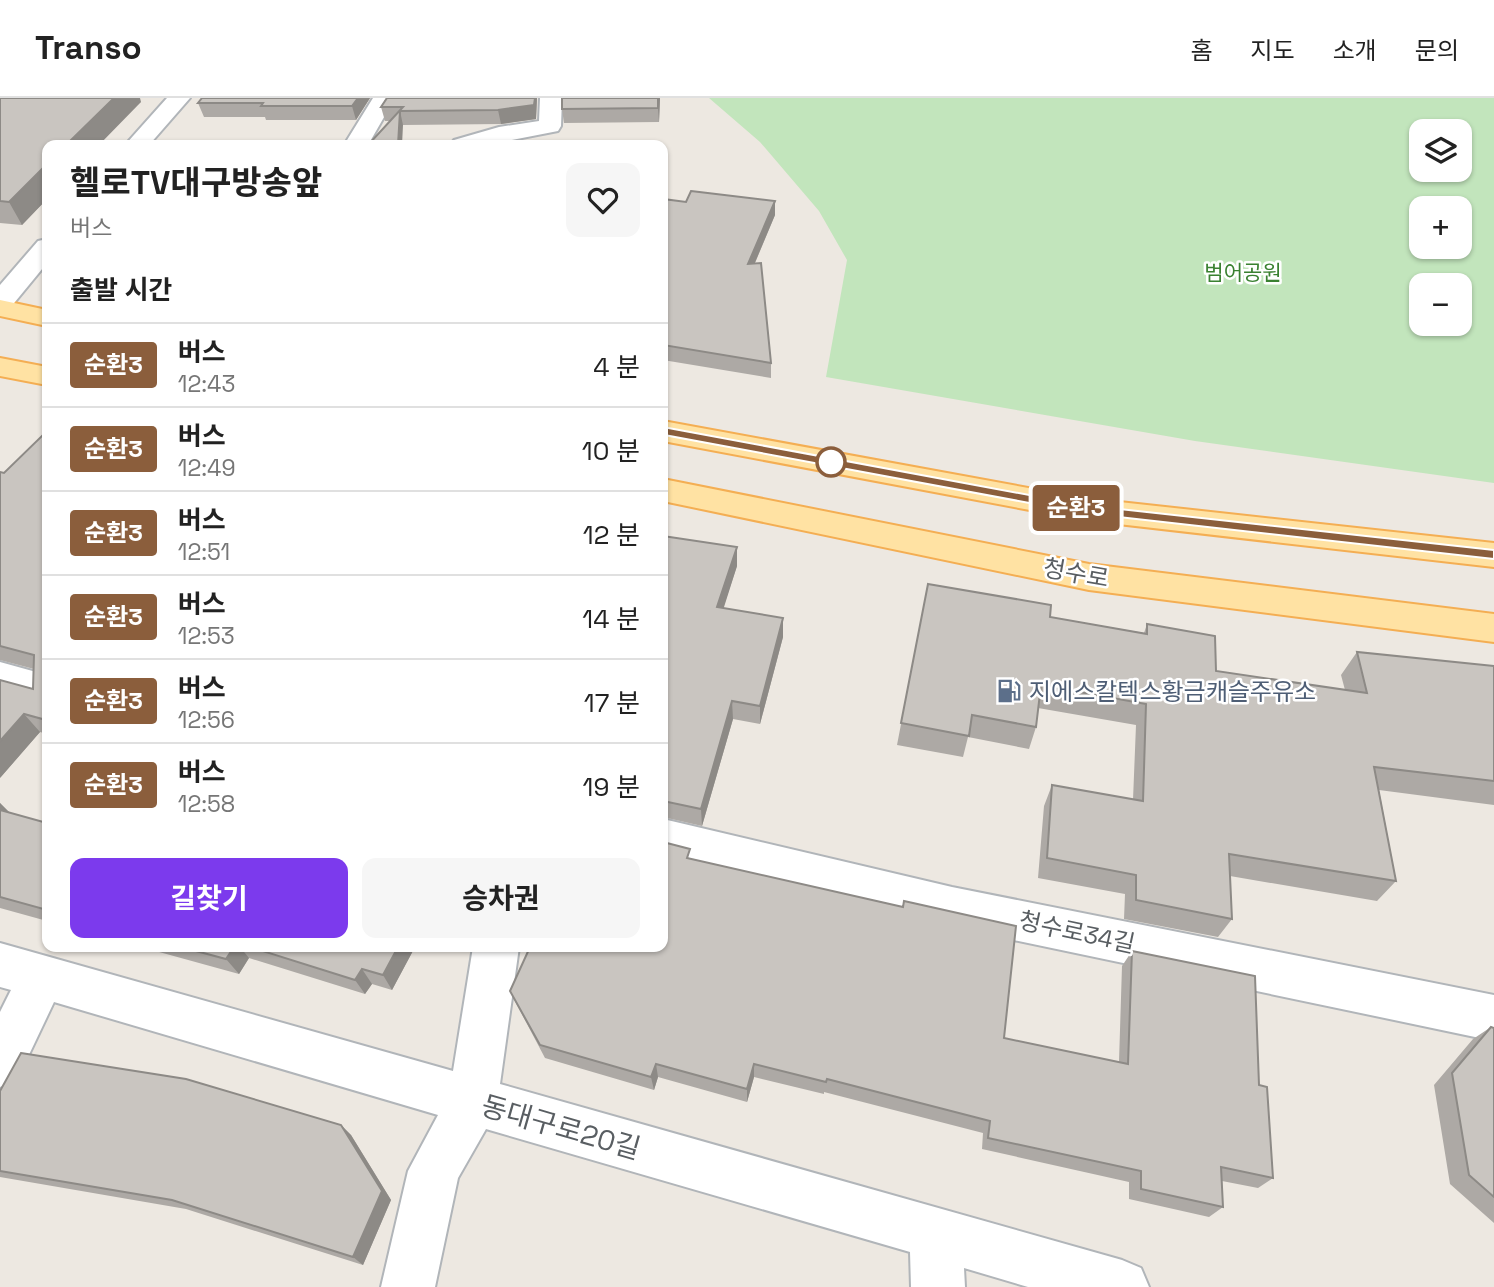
<!DOCTYPE html>
<html lang="ko">
<head>
<meta charset="utf-8">
<style>
  :root { --surface:#fff; --page:#f6f6f6; --text:#222; --muted:#767676; --line:#e0e0e0; --accent:#7c3aed }
  body { margin:0; font-family:"Space Grotesk","Noto Sans KR",sans-serif; background:var(--page); color:var(--text); height:100vh; display:flex; flex-direction:column; font-size:26px; white-space:nowrap }
  * { box-sizing:border-box; margin:0 }
  p { font-size:23px; color:var(--muted) }
  .icon { flex:none; width:38px; height:38px; fill:none; stroke:currentColor; stroke-width:2; stroke-linecap:round; stroke-linejoin:round }
  .map { position:relative; flex:1; overflow:hidden }
  .sheet { position:absolute; left:42px; top:42px; width:626px; height:812px; display:flex; flex-direction:column; background:var(--surface); border-radius:14px; box-shadow:0 2px 5px #0004 }
  .sheet>* { flex:none }
  .badge { padding:0 14px; border-radius:5px; font-size:24px; line-height:46px }
  .controls { position:absolute; left:1409px; top:21px; display:grid; gap:14px }
  .controls a { display:grid; place-items:center; width:63px; height:63px; border-radius:14px; background:var(--surface); box-shadow:0 2px 5px #0004; font-size:35px }
  .map>.badge { position:absolute; translate:-50% -50%; box-shadow:0 0 0 4px #fff }
  h2 { padding:0 28px; font-size:26px; line-height:63px }
  .round { display:grid; place-items:center; flex:none; width:74px; height:74px; border-radius:14px; background:var(--page) }
  .head { display:flex; align-items:center; justify-content:space-between; height:119px; padding:0 28px }
  h1 { font-size:33px; font-weight:700; line-height:52px }
  .action { display:flex; gap:14px; margin-top:auto; padding:14px 28px }
  .action a { flex:1; height:80px; border-radius:14px; background:var(--accent); color:#fff; font-size:28px; font-weight:700; line-height:80px; text-align:center }
  .action a+a { background:var(--page); color:var(--text) }
  ul { padding:0; list-style:none }
  li { display:flex; align-items:center; gap:21px; height:84px; padding:0 28px; border-top:2px solid var(--line) }
  li div { flex:1 }
  li b { display:block; font-size:26px }
  li em { font-style:normal }
  li .badge { min-width:77px; font-weight:700; text-align:center }
  header { display:flex; align-items:center; gap:42px; box-sizing:border-box; height:98px; padding:0 35px; background:var(--surface); border-bottom:2px solid var(--line) }
  header strong { font-size:33px }
  nav { display:flex; gap:38px; margin-inline-start:auto; font-size:24px }
  .map>svg:first-child { display:block }
  .green { fill:#c2e5bc; fill-rule:evenodd }
  .lines { fill:none; stroke-linecap:round; stroke-linejoin:round }
  .minor-casing { stroke:#b1b5b9; stroke-width:4 }
  .major-casing { stroke:#f4ae53; stroke-width:4 }
  .minor { fill:#fff; fill-rule:evenodd }
  .major { fill:#ffe2a3; fill-rule:evenodd }
  .wall { fill:#ada9a5 }
  .shaded-wall { fill:#8d8a86 }
  .building { fill:#c9c5c0; stroke:#8d8a86; stroke-width:2 }
  .line { fill:#8b5e3c; stroke:#fff; stroke-width:2 }
  .stop-dot { fill:#fff; stroke:#8b5e3c; stroke-width:3.5 }
  .labels { text-anchor:middle; dominant-baseline:central; stroke-width:5; stroke-linejoin:round; paint-order:stroke }
  .far-park-label { font-size:21px; fill:#3a8131; stroke:#fff }
  .street-label { font-size:24px; fill:#595e62; stroke:#fff }
  .service-label { font-size:24px; fill:#4e5e75; stroke:#fff; text-anchor:start }
  .near-street-label { font-size:28px; fill:#595e62; stroke:#fff }
</style>
</head>
<body>
<header>
<strong>Transo</strong>
<nav><a>홈</a><a>지도</a><a>소개</a><a>문의</a></nav>
</header>
<div class="map">
<svg width="1494" height="1189" viewBox="0 0 1494 1189">
  <rect width="100%" height="100%" fill="#ede8e1"/>
  <!-- green -->
  <path class="green" d="M709 0H1494V385L1195 343 826 279 847 162 819 113 760 44ZM1421 33H1460V72H1421ZM1421 110H1460V149H1421ZM1421 187H1460V226H1421Z"/>
  <g class="lines">
    <!-- minor casing -->
    <g class="minor-casing">
      <path id="minor" d="M167 0H190L149 47H125Z
        M373 0H395L368 47H344Z
        M540 0H562L561 28 558 33 486 47H450L454 42 499 29 539 23Z
        M47 141V165L10 210 0 212V187L38 143Z
        M0 564 47 577V607L0 594Z
        M663 721 952 789 1494 897V943L952 829 663 758Z
        M0 845 453 973 473 849H519L500 986 1122 1162 1141 1170 1149 1189H1028L964 1170 965 1189H911L910 1154 486 1031 458 1080 435 1189H381L408 1073 438 1017 54 904 17 982 0 989V914L11 892 0 889Z"/>
    </g>
    <!-- major casing -->
    <g class="major-casing">
      <path id="major" d="M0 202 47 212V228L0 218Z
        M0 260 47 269V287L0 278Z
        M663 323 1083 400 1494 445V469L1083 422 663 343Z
        M663 381 1089 466 1494 516V544L1089 492 663 403Z"/>
    </g>
    <!-- minor -->
    <use href="#minor" class="minor"/>
    <!-- major -->
    <use href="#major" class="major"/>
  </g>
  <!-- wall -->
  <path class="wall" d="M0 0 141 4 47 47V101L22 127 0 125Z
    M370 0 356 22H266L265 19H204L198 5Z
    M386 0H537L536 21 501 26 403 27 390 23H385L381 9Z
    M660 0 659 24 564 25 562 11Z
    M663 101 686 104 775 103V117L755 165 771 265V280L663 262Z
    M47 333V636L40 634 0 680 33 591 34 571 0 562V374L4 375Z
    M663 438 737 468 723 510 783 520V539L760 626 733 621 702 728 663 719Z
    M928 486 1050 519 1144 535 1147 526 1216 573 1345 592 1341 577 1357 554 1494 568V707L1379 692 1396 783 1377 803 1230 778 1232 821 1218 839 1124 821 1125 796 1038 780 1044 708 1052 687 1133 702 1136 627 1038 610 1036 629 1029 651 968 639 963 659 897 647Z
    M0 705 10 715 47 725V823L0 810Z
    M690 761 1004 940 1119 964 1122 868 1132 853 1259 987 1273 1080 1258 1090 1222 1083 1223 1109 1209 1119 1129 1101V1084L982 1051 983 1035 824 994V996L754 979 747 1004 658 979 654 992 545 960 517 907 510 893Z
    M141 849H415L392 892 372 886 365 896 249 860 239 876Z
    M1491 929 1494 930V1125L1450 1086 1434 987 1473 941Z
    M0 993 341 1027 351 1037 391 1102 363 1167 186 1111 0 1079Z"/>
  <!-- shaded-wall -->
  <path class="shaded-wall" d="M114 0H140L141 4 99 47H66Z
    M358 0H370L356 22 352 8Z
    M535 0H537L536 21 501 26 498 12Z
    M658 0H660L659 24 658 10Z
    M400 13 403 27 402 47H398Z
    M47 66V101L22 127 9 104Z
    M775 103V117L748 181V166Z
    M737 449V468L718 528 717 509Z
    M783 520V539L760 626V608Z
    M732 603 733 621 702 728 701 711Z
    M24 616 40 634 0 680V643Z
    M0 705 13 718 0 720Z
    M234 849H240L249 860 239 876 226 861Z
    M398 849H415L392 892 383 877Z
    M362 871 372 886 365 896 355 882Z
    M656 966 658 979 654 992 651 979Z
    M754 966V979L747 1004V991Z
    M341 1027 351 1037 391 1102 363 1167 353 1159Z"/>
  <!-- building -->
  <path class="building" d="M0 0H114L66 47H47V66L9 104 0 103Z
    M202 0H358L352 8H261L263 5H198Z
    M387 0H535L534 7 498 12 400 13 398 47H368L403 9H381Z
    M562 0H658V10L562 11Z
    M691 93 775 103 748 166 761 165 771 265 663 247V101L686 104Z
    M47 333V620L46 622 24 616 0 643V582L33 591 34 557 0 548V374L4 375Z
    M663 438 737 449 717 509 783 520 760 608 732 603 701 711 663 703Z
    M928 486 1051 507 1050 519 1147 536V526L1215 538 1216 573 1367 595 1357 554 1494 568V683L1374 669 1396 783 1229 756 1232 821 1136 802V777L1047 760 1052 687 1143 703 1146 606 1041 587 1036 629 972 617 969 638 901 625Z
    M0 712 47 725V812L0 799Z
    M663 744 690 751 687 760 903 809 904 803 1016 828 1004 940 1128 966 1132 853 1255 878 1259 987 1267 989 1273 1080 1221 1069 1223 1109 1141 1091V1073L988 1040 990 1023 827 981 826 984 754 966 747 991 656 966 651 979 540 947 510 893 530 849H663Z
    M181 849H234L226 861Z
    M250 849H398L383 877 362 871 355 882Z
    M1491 929 1494 930V1099L1469 1077 1452 975Z
    M21 955 186 981 341 1027 382 1093 353 1159 172 1102 0 1073V993Z"/>
  <!-- line -->
  <path class="line" d="M663 329 1083 407 1494 452V461L1083 415 659 336 658 333Z"/>
  <!-- icons -->
  <defs>
    <g id="fuel-bare" transform="scale(1.89)"><path d="M-5.5-6h7V0h2V4h1.3V-2.5L3-4.5l.8-.8L6-3V5H2.5V1h-1V6h-7ZM-4.2-4.7v3.2H.2V-4.7Z" fill="#5c6f8a" stroke="#fff" stroke-width="2.5" paint-order="stroke"/></g>
  </defs>
  <g fill-rule="evenodd">
    <use href="#fuel-bare" x="1009" y="593"/>
  </g>
  <!-- markers -->
  <circle class="stop-dot" cx="831" cy="364" r="14"/>
  <g class="labels">
    <!-- far-park labels -->
    <g class="far-park-label">
      <text x="1243" y="174">범어공원</text>
    </g>
    <!-- street labels -->
    <g class="street-label">
      <text transform="translate(1076 475) rotate(10)">청수로</text>
      <text transform="translate(1077 834) rotate(12)">청수로34길</text>
    </g>
    <!-- service labels -->
    <g class="service-label">
      <text x="1029" y="593">지에스칼텍스황금캐슬주유소</text>
    </g>
    <!-- near-street labels -->
    <g class="near-street-label">
      <text transform="translate(561 1029) rotate(16)">동대구로20길</text>
    </g>
  </g>
</svg>
<div class="controls">
<a><svg class="icon" aria-label="layers" viewBox="0 0 24 24"><path d="M12 4l9 5-9 5-9-5zM3 14l9 5 9-5"/></svg></a>
<a>+</a>
<a>−</a>
</div>
<b class="badge" style="left:1076px;top:410px;background:#8b5e3c;color:#fff">순환3</b>
<section class="sheet">
<div class="head"><div><h1>헬로TV대구방송앞</h1><p>버스</p></div><a class="round"><svg class="icon" aria-label="heart" viewBox="0 0 24 24"><path d="M12 20l-8-8c-3-5 5-10 8-4 3-6 11-1 8 4z"/></svg></a></div>
<h2>출발 시간</h2>
<ul>
<li><span class="badge" style="background:#8b5e3c;color:#fff">순환3</span><div><b>버스</b><p>12:43</p></div><em>4 분</em></li>
<li><span class="badge" style="background:#8b5e3c;color:#fff">순환3</span><div><b>버스</b><p>12:49</p></div><em>10 분</em></li>
<li><span class="badge" style="background:#8b5e3c;color:#fff">순환3</span><div><b>버스</b><p>12:51</p></div><em>12 분</em></li>
<li><span class="badge" style="background:#8b5e3c;color:#fff">순환3</span><div><b>버스</b><p>12:53</p></div><em>14 분</em></li>
<li><span class="badge" style="background:#8b5e3c;color:#fff">순환3</span><div><b>버스</b><p>12:56</p></div><em>17 분</em></li>
<li><span class="badge" style="background:#8b5e3c;color:#fff">순환3</span><div><b>버스</b><p>12:58</p></div><em>19 분</em></li>
</ul>
<div class="action"><a>길찾기</a><a>승차권</a></div>
</section>
</div>
</body>
</html>
